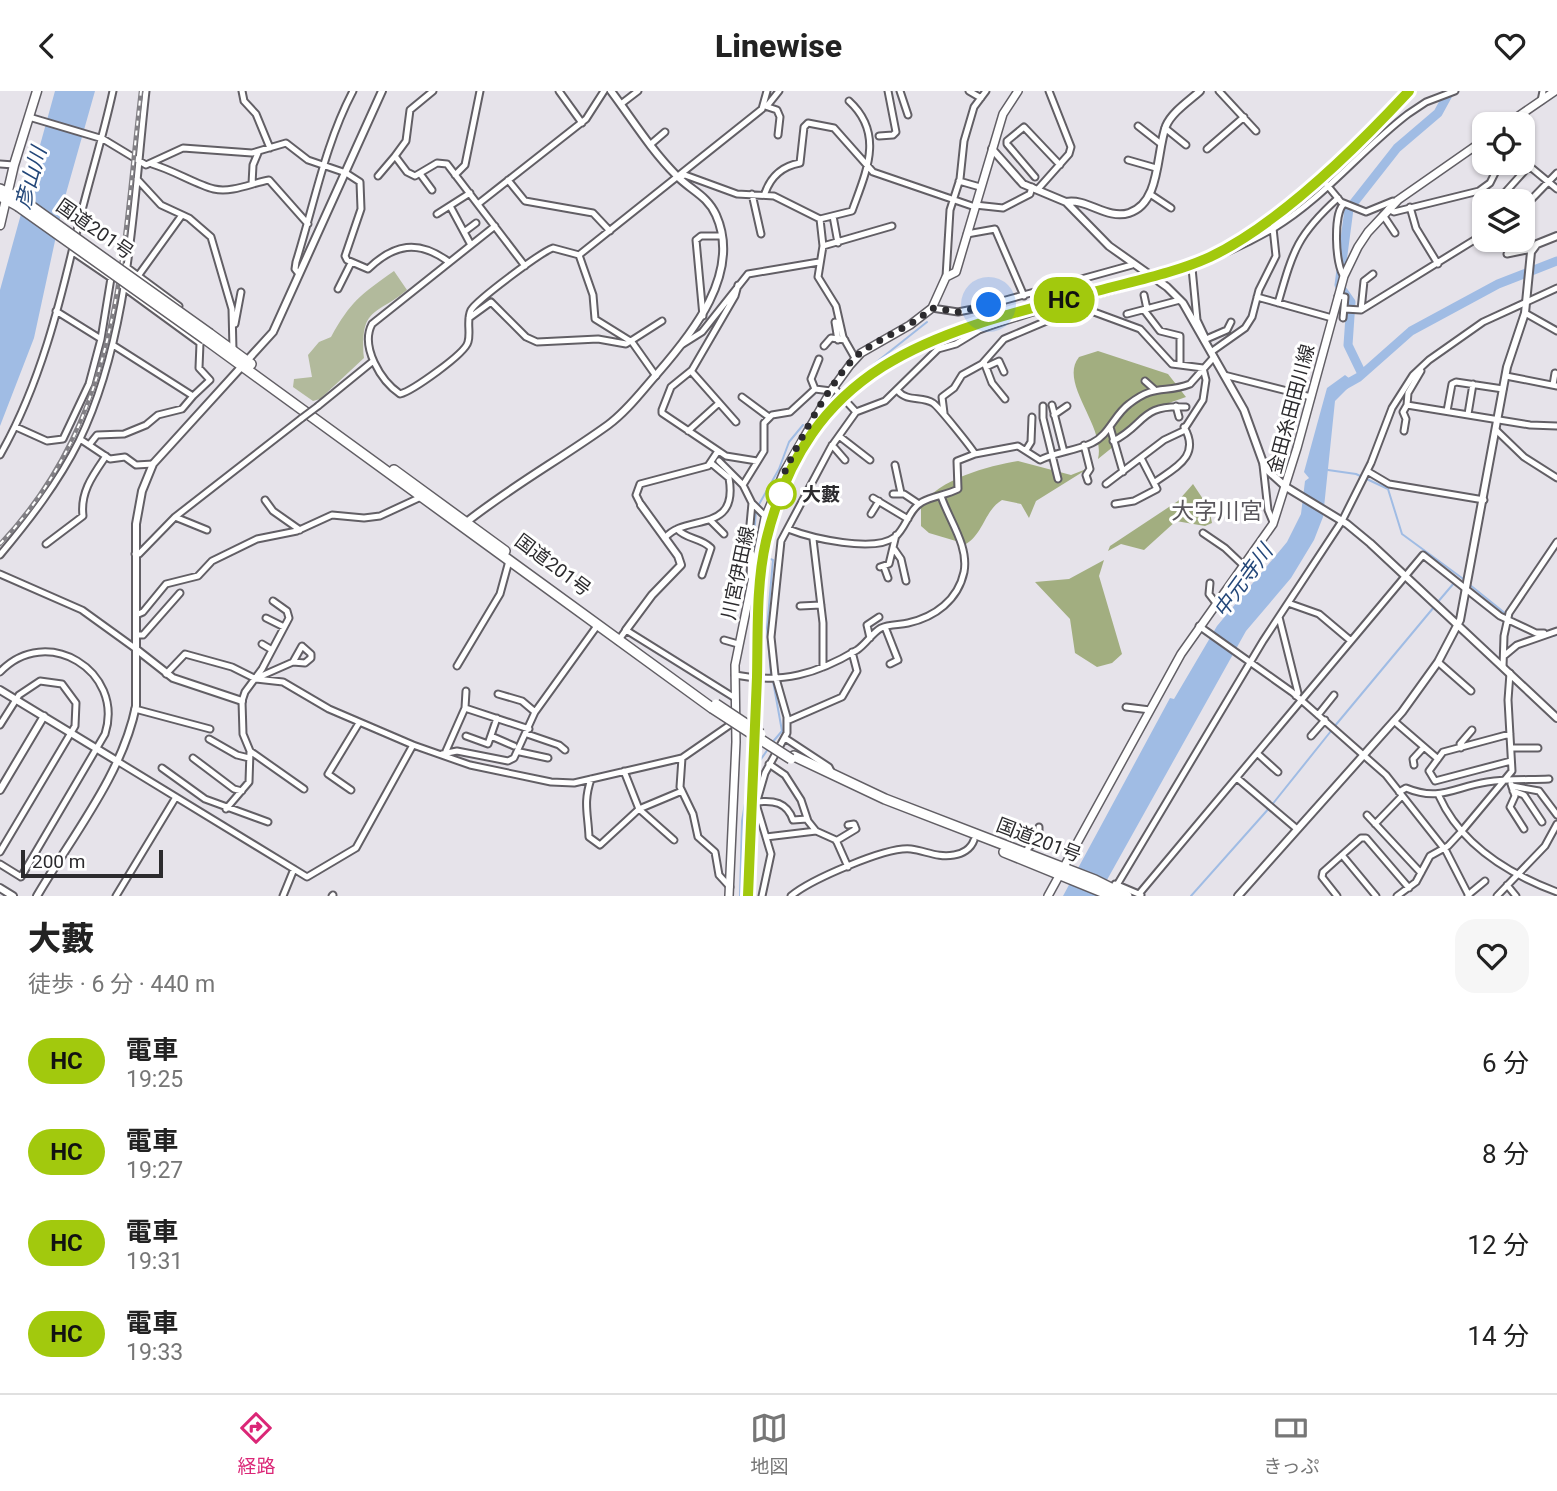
<!DOCTYPE html>
<html lang="ja">
<head>
<meta charset="utf-8">
<style>
  :root { --surface:#fff; --page:#f6f6f6; --text:#222; --muted:#767676; --line:#e0e0e0; --accent:#db2777 }
  body { margin:0; font-family:Roboto,"Noto Sans JP",sans-serif; background:var(--page); color:var(--text); height:100vh; display:flex; flex-direction:column; font-size:26px; white-space:nowrap }
  * { box-sizing:border-box; margin:0 }
  p { font-size:23px; color:var(--muted) }
  .icon { flex:none; width:38px; height:38px; fill:none; stroke:currentColor; stroke-width:2; stroke-linecap:round; stroke-linejoin:round }
  .map { position:relative; height:805px; overflow:hidden }
  .drawer { display:flex; flex-direction:column; background:var(--surface); flex:1 }
  .drawer>* { flex:none }
  .badge { padding:0 14px; border-radius:23px; font-size:24px; line-height:46px }
  .buttons { position:absolute; left:1472px; top:21px; display:grid; gap:14px }
  .buttons a { display:grid; place-items:center; width:63px; height:63px; border-radius:14px; background:var(--surface); box-shadow:0 2px 5px #0004; font-size:35px }
  .scale { position:absolute; left:21px; bottom:18px; width:142px; box-sizing:border-box; padding-left:7px; border:4px solid #2c2b2e; border-top:0; font-size:19px; line-height:24px; white-space:nowrap; color:#2c2b2e; -webkit-text-stroke:5px #fff; paint-order:stroke }
  .you { position:absolute; width:35px; height:35px; margin:-18px; border:5px solid #fff; border-radius:50%; background:#1a73e8; box-shadow:0 0 0 10px #1a73e833 }
  .map>.badge { position:absolute; translate:-50% -50%; box-shadow:0 0 0 4px #fff }
  .round { display:grid; place-items:center; flex:none; width:74px; height:74px; border-radius:21px; background:var(--page) }
  .headline { display:flex; align-items:center; justify-content:space-between; height:119px; padding:0 28px }
  h1 { font-size:33px; font-weight:800; line-height:52px }
  ul { padding:0; list-style:none }
  li { display:flex; align-items:center; gap:21px; height:91px; padding:0 28px }
  li div { flex:1 }
  li b { display:block; font-size:26px }
  li em { font-style:normal }
  li .badge { min-width:77px; font-weight:700; text-align:center }
  header { display:flex; justify-content:space-between; align-items:center; height:91px; padding:0 28px; background:var(--surface); font-size:32px; font-weight:800 }
  .dock { display:flex; justify-content:space-around; align-items:center; height:98px; border-top:2px solid var(--line); background:var(--surface); font-size:19px; color:var(--muted) }
  .dock a { display:grid; justify-items:center; gap:4px }
  .dock .active { color:var(--accent) }
  .map>svg:first-child { display:block }
  .green { fill:#b2ba9c }
  .forest { fill:#a2ae80 }
  .water { fill:#a0bce4 }
  .lines { fill:none; stroke-linecap:round; stroke-linejoin:round }
  .stream { stroke:#a0bce4; stroke-width:2 }
  .river { stroke:#a0bce4; stroke-width:9 }
  .minor-casing { stroke:#625f65; stroke-width:9 }
  .tertiary-casing { stroke:#625f65; stroke-width:10 }
  .secondary-casing { stroke:#625f65; stroke-width:10 }
  .primary-casing { stroke:#625f65; stroke-width:11 }
  .trunk-casing { stroke:#625f65; stroke-width:12 }
  .minor { stroke:#fff; stroke-width:5 }
  .tertiary { stroke:#fff; stroke-width:6 }
  .secondary { stroke:#fff; stroke-width:7 }
  .primary { stroke:#fff; stroke-width:8 }
  .trunk { stroke:#fff; stroke-width:9 }
  .rail-casing { stroke:#828085; stroke-width:4.5 }
  .rail { stroke:#fff; stroke-width:2; stroke-dasharray:5; stroke-linecap:butt }
  .minor-bridge-casing { stroke:#625f65; stroke-width:9; stroke-linecap:butt }
  .trunk-bridge-casing { stroke:#625f65; stroke-width:12; stroke-linecap:butt }
  .minor-bridge { stroke:#fff; stroke-width:5 }
  .trunk-bridge { stroke:#fff; stroke-width:9 }
  .line-casing { stroke:#fff; stroke-width:16 }
  .line { stroke:#a2c90d; stroke-width:10 }
  .walk { stroke:#2c2b2e; stroke-width:7; stroke-dasharray:0 12.6 }
  .stop-dot { fill:#fff; stroke:#a2c90d; stroke-width:3.5 }
  .labels { text-anchor:middle; dominant-baseline:central; stroke-width:6; stroke-linejoin:round; paint-order:stroke }
  .street-label { font-size:19px; fill:#2c2b2e; stroke:#fff }
  .stop-label { font-size:19px; font-weight:bold; fill:#2c2b2e; stroke:#fff; text-anchor:start }
  .water-label { font-size:21px; font-style:italic; fill:#234779; stroke:#fff }
  .quarter-label { font-size:23px; fill:#59565c; stroke:#fff }
</style>
</head>
<body>
<header><svg class="icon" aria-label="back" viewBox="0 0 24 24"><path d="M15 5l-7 7 7 7"/></svg>Linewise<svg class="icon" aria-label="heart" viewBox="0 0 24 24"><path d="M12 20l-8-8c-3-5 5-10 8-4 3-6 11-1 8 4z"/></svg></header>
<div class="map">
<svg width="1557" height="805" viewBox="0 0 1557 805">
  <rect width="100%" height="100%" fill="#e6e3ea"/>
  <!-- green -->
  <path class="green" d="M394 180 407 199C376 225 360 215 364 267L320 308 313 310 293 296 294 288 312 286 308 264 319 251 331 246C351 210 360 204 394 180Z"/>
  <!-- forest -->
  <path class="forest" d="M1098 260 1168 283 1186 306 1166 313 1098 368C1106 335 1058 292 1079 266Z
    M1018 370 1071 384 1089 377 1036 410 1029 427 1021 413 1002 409C984 420 984 442 966 453L929 442 921 435V415C939 388 988 375 1018 370Z
    M1193 393 1209 417 1212 432 1205 435 1176 430 1144 459 1121 453 1108 460 1110 455 1178 410Z
    M1104 469 1099 485 1122 563 1112 572 1097 576 1075 562 1070 528 1035 491 1069 488Z"/>
  <!-- water -->
  <path class="water" d="M55 0H95L63 113 34 247 0 335V199Z
    M1345 284 1354 291 1335 310 1323 426 1314 449 1291 487 1246 540 1098 805H1063L1170 607 1174 608 1217 535 1287 451 1301 423 1305 390 1309 387 1304 381 1327 297Z"/>
  <g class="lines">
    <!-- stream -->
    <path class="stream" d="M840 300 927 231
      M831 308 836 304
      M1328 379 1356 383 1388 398 1402 443 1466 490
      M758 415 779 378 789 351 803 334
      M753 459 756 420
      M760 464 773 469 767 537 771 584
      M1470 494 1506 523
      M1437 512 1454 492
      M1511 527 1531 537
      M1548 546 1557 544
      M1334 636 1434 516
      M771 653 782 640 773 590
      M740 805 742 730 747 701 756 698 757 674 768 658
      M1191 805 1271 715 1331 640"/>
    <!-- river -->
    <path class="river" d="M1362 283 1348 254 1351 211 1339 194 1349 118 1397 57 1438 22 1450 0
      M1343 295 1359 286 1411 240 1498 193 1557 170"/>
    <!-- minor casing -->
    <g class="minor-casing">
      <path id="minor" d="M242 0 244 10 256 23 270 57
        M433 0 410 19 406 50 395 65 407 81 415 85 437 72 447 73 525 175
        M559 0 582 32
        M900 0 908 24
        M969 0 981 7
        M1219 0 1256 40
        M1541 10 1543 0
        M621 13 638 0
        M765 15 777 19 780 26 778 44
        M767 15 779 0
        M29 26 103 48 146 74 183 57 252 62 286 52 308 69 346 82 360 91 361 118 345 165 347 169 368 178C394 153 418 148 449 171
        M1519 33 1522 23
        M1138 35 1161 53
        M1165 37 1186 54
        M879 45 893 44 896 41 888 0
        M651 53 665 41
        M1207 58 1244 26
        M1128 69 1156 77
        M1522 69 1557 98
        M0 73 14 74
        M152 73C173 79 197 94 214 98 232 102 252 92 269 89L308 133
        M421 84 432 99
        M455 84 465 74 480 0
        M378 85 395 65
        M677 86 685 84 737 103 774 105 820 128 852 120C866 81 885 43 849 10
        M1035 86 1007 53V50L1024 36 1060 74
        M137 88 161 114 189 127 211 146 232 218 233 259
        M508 89 525 110 593 122 610 140
        M959 90 980 96
        M252 93 253 74 258 62
        M1327 94 1341 111 1366 121 1393 110 1395 112
        M1038 98 1069 63 1071 56 1049 0
        M1479 100 1480 115 1484 113
        M765 102C771 85 783 75 800 72L804 36 808 32 834 37 873 81 975 116
        M752 103 761 143
        M1150 103 1171 117
        M1491 110 1501 106 1529 75
        M478 113 586 28 604 0
        M1344 113C1333 121 1335 175 1344 185
        M975 114 1003 117 1030 103 1032 96
        M450 115 471 154
        M1410 116 1416 137 1438 173
        M1388 118 1394 121 1479 100 1490 92 1500 72
        M1522 118 1557 82
        M437 123 470 102
        M1383 124 1395 142
        M833 125 838 152
        M820 128 823 155 818 186 836 215 843 246 855 267
        M495 135 372 233C360 256 381 290 400 303 412 300 465 263 468 251 471 241 466 229 471 219 477 209 541 161 553 157L579 164
        M464 141 476 132
        M967 143 995 138 1024 205
        M823 155 892 135
        M73 161 111 187 101 248
        M1507 163 1532 158
        M579 164 762 18 767 0
        M579 164 593 204 595 228 632 251 656 285
        M125 175 179 215
        M1192 177 1197 229 1206 248
        M299 183 295 178 296 171C314 114 325 53 353 0
        M138 185 182 124
        M946 186 950 119 960 88 964 50 974 16 986 0
        M738 194 735 205 692 279 671 296 662 319V322L726 365 757 370
        M122 195 200 252 199 277 210 289 193 305
        M338 198 351 172
        M1144 204 1147 218
        M1338 205 1345 206 1343 227
        M1257 206 1332 227
        M1278 212C1293 160 1297 144 1338 107
        M1075 214 1140 238 1172 273 1203 277
        M932 217 958 221 973 218 1132 174
        M1345 218 1361 219 1484 143
        M1144 219 1160 240 1180 245V274
        M1361 219 1364 190 1373 183
        M1525 222 1557 240
        M1127 223 1180 209
        M703 225 696 149 701 145H722
        M469 227 491 211 526 246 537 251 598 248 626 253 662 230
        M835 231 838 249
        M235 233 241 201
        M1204 249 1227 239 1231 231
        M683 253 702 241 748 183 819 171
        M824 255 831 247 845 249
        M1211 261 1245 237 1252 226 1259 199 1276 165 1273 137
        M984 271 992 292 1005 308
        M986 276 999 270 1004 281
        M691 280 736 331
        M1421 280 1408 302 1407 314 1530 334 1557 335
        M1224 284 1311 306
        M1506 285 1557 295
        M1145 290 1154 298
        M1553 294 1555 282
        M833 296 856 321
        M815 298 811 288 819 268
        M898 300C907 311 922 305 933 312 938 315 971 356 975 363
        M742 306 769 326
        M1052 314 1064 361
        M318 315 372 271
        M1043 315V327L1058 388
        M1176 315 1179 326
        M1447 320 1452 293 1456 291 1503 298
        M944 322 942 306 954 297 962 284 982 273 1004 248 1063 223 1076 214
        M1468 323 1473 293
        M1054 324 1067 315
        M16 336 47 350 63 348 89 293 101 248 56 220
        M1110 336 1123 381
        M1496 339 1524 366 1557 387
        M688 340 719 312
        M1404 340 1406 328 1403 321 1407 314
        M839 345 870 369
        M80 348 110 368 125 366 136 374 153 373
        M1113 350C1146 334 1139 313 1186 316
        M89 354 97 344 124 343 146 334 158 324 182 318 193 305 113 254
        M832 354 845 369
        M1084 354 1090 378 1086 384 1088 390
        M1026 359 1031 351 1032 326
        M0 364C40 294 60 213 78 135 89 90 103 46 113 0
        M719 370 743 394
        M895 374 901 402
        M1263 374 1268 419 1273 431
        M1367 380 1389 393 1484 409
        M1155 391C1176 376 1201 365 1184 336
        M1106 393 1164 349 1183 340 1203 309 1206 289 1203 277
        M893 403H904L919 413
        M873 407 908 428
        M265 409 273 420 300 439
        M752 412 748 455 754 467
        M1115 413 1134 410 1157 398 1141 367
        M641 414 636 404 640 393 708 375 718 360
        M871 423 879 410
        M175 426 207 439
        M766 426 752 412 743 394 764 360V332L772 324 790 321 815 298 831 300
        M711 430 724 443
        M677 438C687 449 700 446 711 457L702 484
        M788 438C811 447 874 462 895 446 906 437 909 418 922 411 933 405 946 404 958 398L957 370 975 363 1018 355 1040 369C1056 361 1075 360 1092 352 1109 344 1114 324 1129 313 1156 292 1164 303 1190 293L1214 266
        M1203 442 1225 457 1244 475
        M665 447C685 422 739 444 729 387L711 372
        M813 448 823 532V576
        M46 453 83 425C80 401 93 384 106 365
        M894 458 901 468 906 490
        M135 463H139L175 426 302 327
        M0 464C30 428 58 392 79 350 130 245 133 114 146 0
        M880 476 889 473 896 444
        M884 476 888 487
        M0 483 82 519 136 558
        M750 485 751 466
        M1210 492 1209 503 1216 512
        M273 510 287 520 289 527 262 578 245 601 242 610 243 643 250 660 304 698
        M1288 512 1319 523 1351 550
        M800 515 821 514
        M136 524 143 521 166 493 198 485 212 470 257 448 297 440 332 424 364 427 380 425 421 406
        M1279 526 1298 602 1296 605
        M266 527 284 536
        M1199 535 1292 601 1386 684 1446 760 1469 805
        M885 536 898 569 890 573
        M136 544H143L180 502
        M870 547 867 534 879 526
        M724 549 738 553
        M618 550 626 539 735 607
        M262 553 272 559
        M1505 564 1517 554 1557 540
        M1438 571 1471 600
        M457 575 500 503 509 470
        M1503 576 1504 545 1509 522 1557 451
        M0 581C46 532 125 580 105 643L21 786 0 773
        M166 583 185 563 232 576 256 588 283 591 329 618 413 654 470 674 551 691 574 692 682 667 734 631
        M735 584C782 593 817 583 857 559 866 553 872 542 881 537 889 533 899 534 908 532 935 526 958 509 964 481 969 455 949 429 941 405
        M259 586 293 571 302 555 311 563V567L305 572 293 571
        M498 603 522 610 535 621
        M1126 616 1150 619
        M465 617 529 638
        M135 618 210 638
        M1318 624 1334 604
        M787 630 842 606 857 580 852 561
        M1394 630 1438 668
        M0 634 19 604 40 590 62 593 76 612 75 635 0 761
        M527 643 559 654 565 659
        M1510 643 1443 661 1429 680 1435 690 1511 670
        M466 645 488 653 497 627
        M491 645 514 655
        M1311 645 1325 629
        M785 647 829 676 832 682
        M209 648 237 664 249 667
        M1461 657 1460 653 1472 639
        M1511 657H1538
        M446 660 465 617 466 600
        M520 661 548 667
        M442 663 457 660 508 670 514 667 535 621 597 535
        M1258 663 1278 681
        M193 667 234 698 242 700
        M682 667 680 696 693 723 698 746 715 761 719 784 730 796
        M117 670 307 786 356 757 413 654
        M769 673 785 684 801 709 808 730 816 740 836 749 848 776
        M1414 674 1413 668 1424 656
        M162 677 205 708 268 731
        M624 680 639 718 674 749
        M1237 687 1297 738
        M591 688C583 712 588 722 589 746L600 754 639 718 682 700
        M1511 693 1515 705 1510 716 1524 738
        M1512 695 1539 700 1557 724
        M351 699 328 683 359 632
        M1513 700 1524 704 1542 731
        M1399 701 1406 697C1440 711 1454 696 1487 691 1507 688 1529 689 1549 688
        M1439 705C1461 754 1509 783 1557 801
        M757 711C773 709 787 711 793 729L807 728
        M226 718 249 691 250 660
        M1367 724 1421 782
        M1375 733 1402 705
        M1023 742 1033 752
        M766 746 816 740
        M836 750 856 738 854 733 848 734
        M1024 762 1039 745V736
        M1342 764 1376 805
        M1115 793 1141 804
        M1507 794 1516 805
        M1114 799 1263 550 1342 430 1371 372 1392 317 1413 284 1429 269 1483 231 1557 197
        M1139 803 1423 464 1500 525 1536 542H1544
        M1468 804 1485 790
        M116 805 176 706
        M283 805 294 778
        M332 805 333 804
        M762 805 771 763 756 713 765 682 787 642V626L775 584 771 546 781 450 831 356 856 321 885 310 938 258 956 253 979 239C1080 201 1179 193 1274 137 1324 107 1362 58 1408 23L1426 11 1455 0
        M791 805C810 789 887 755 911 758 926 760 938 767 954 764 962 763 971 758 974 749
        M1337 805 1322 786 1323 781 1361 747H1366L1409 797
        M1397 805 1416 791 1430 765 1448 755 1461 741 1512 680 1508 609 1510 582
        M1497 805 1545 755 1557 733"/>
    </g>
    <!-- tertiary casing -->
    <g class="tertiary-casing">
      <path id="tertiary" d="M992 58 1023 93 1066 111 1109 155 1167 196 1183 212 1244 319 1265 377 1286 396 1347 433 1370 452 1557 627
        M1066 111C1087 107 1107 129 1129 122 1161 112 1156 61 1166 35 1172 21 1189 10 1200 0
        M464 433C510 396 561 368 608 334 627 320 641 301 656 284 692 243 742 182 716 124 707 104 690 99 676 84 651 59 632 28 611 0
        M626 539 652 504 681 474 678 465 641 414
        M136 558 173 587 242 610
        M0 599 117 670
        M0 699 44 625
        M0 797 13 805
        M37 805C72 745 122 684 136 615V433L142 400 153 373 273 241 382 0
        M1238 805 1402 621 1438 571 1460 529 1507 276 1525 222 1531 161 1537 153 1557 145"/>
    </g>
    <!-- secondary casing -->
    <g class="secondary-casing">
      <path id="secondary" d="M1507 33 1555 0
        M729 805 736 651 735 574 765 427 784 381 831 300 850 274 861 262 910 234 932 217 946 186 956 181 1003 23 1018 0
        M1048 805 1181 563 1273 433 1297 357 1344 185 1358 156 1368 141 1398 109 1484 49"/>
    </g>
    <!-- primary casing -->
    <g class="primary-casing">
      <path id="primary" d="M0 134 14 74 37 0"/>
    </g>
    <!-- trunk casing -->
    <g class="trunk-casing">
      <path id="trunk" d="M0 98 21 108
        M0 105 18 115
        M210 243 251 273
        M205 248 712 617
        M394 379 505 460
        M794 665 885 708 1095 789 1127 805
        M1004 761 1112 805"/>
    </g>
    <!-- minor -->
    <use href="#minor" class="minor"/>
    <!-- tertiary -->
    <use href="#tertiary" class="tertiary"/>
    <!-- secondary -->
    <use href="#secondary" class="secondary"/>
    <!-- primary -->
    <use href="#primary" class="primary"/>
    <!-- trunk -->
    <use href="#trunk" class="trunk"/>
    <!-- rail casing -->
    <g class="rail-casing">
      <path id="rail" d="M0 453C123 323 121 167 141 0
        M748 805C751 732 754 659 757 586 758 542 756 494 766 450 809 271 934 241 1091 201 1131 191 1173 183 1210 166 1281 132 1356 58 1409 0"/>
    </g>
    <!-- rail -->
    <use href="#rail" class="rail"/>
    <!-- minor-bridge casing -->
    <g class="minor-bridge-casing">
      <path id="minor-bridge" d="M302 327 318 315"/>
    </g>
    <!-- trunk-bridge casing -->
    <g class="trunk-bridge-casing">
      <path id="trunk-bridge" d="M21 108 210 243
        M18 115 205 248
        M716 613 761 643
        M712 617 791 668"/>
    </g>
    <!-- minor-bridge -->
    <use href="#minor-bridge" class="minor-bridge"/>
    <!-- trunk-bridge -->
    <use href="#trunk-bridge" class="trunk-bridge"/>
  </g>
  <g class="lines">
    <!-- line casing -->
    <g class="line-casing">
      <path id="line" d="M748 805C751 732 754 659 757 586 758 542 756 494 766 450 810 268 938 241 1097 200 1134 190 1175 182 1210 166 1279 133 1357 56 1409 0"/>
    </g>
    <!-- line -->
    <use href="#line" class="line"/>
    <!-- walk -->
    <path class="walk" d="M781 403 778 396C792 363 832 285 859 263 882 245 910 237 932 217L958 221 989 214"/>
  </g>
  <!-- markers -->
  <circle class="stop-dot" cx="781" cy="403" r="14"/>
  <g class="labels">
    <!-- street labels -->
    <g class="street-label">
      <text transform="translate(95 138) rotate(35)">国道201号</text>
      <text transform="translate(1291 318) rotate(-75)">金田糸田田川線</text>
      <text transform="translate(553 474) rotate(37)">国道201号</text>
      <text transform="translate(738 482) rotate(-78)">川宮伊田線</text>
      <text transform="translate(1039 749) rotate(21)">国道201号</text>
    </g>
    <!-- stop labels -->
    <g class="stop-label">
      <text x="802" y="403">大藪</text>
    </g>
    <!-- water labels -->
    <g class="water-label">
      <text transform="translate(31 87) rotate(-74)">彦山川</text>
      <text transform="translate(1243 490) rotate(-54)">中元寺川</text>
    </g>
    <!-- quarter labels -->
    <g class="quarter-label">
      <text x="1217" y="420">大字川宮</text>
    </g>
  </g>
</svg>
<div class="buttons">
<a><svg class="icon" aria-label="locate" viewBox="0 0 24 24"><circle cx="12" cy="12" r="6"/><path d="M12 2v4M12 18v4M2 12h4M18 12h4"/></svg></a>
<a><svg class="icon" aria-label="layers" viewBox="0 0 24 24"><path d="M12 4l9 5-9 5-9-5zM3 14l9 5 9-5"/></svg></a>
</div>
<div class="scale">200 m</div>
<div class="you" style="left:989px;top:214px"></div>
<b class="badge" style="left:1064px;top:209px;background:#a2c90d;color:#111">HC</b>
</div>
<section class="drawer">
<div class="headline"><div><h1>大藪</h1><p>徒歩 · 6 分 · 440 m</p></div><a class="round"><svg class="icon" aria-label="heart" viewBox="0 0 24 24"><path d="M12 20l-8-8c-3-5 5-10 8-4 3-6 11-1 8 4z"/></svg></a></div>
<ul>
<li><span class="badge" style="background:#a2c90d;color:#111">HC</span><div><b>電車</b><p>19:25</p></div><em>6 分</em></li>
<li><span class="badge" style="background:#a2c90d;color:#111">HC</span><div><b>電車</b><p>19:27</p></div><em>8 分</em></li>
<li><span class="badge" style="background:#a2c90d;color:#111">HC</span><div><b>電車</b><p>19:31</p></div><em>12 分</em></li>
<li><span class="badge" style="background:#a2c90d;color:#111">HC</span><div><b>電車</b><p>19:33</p></div><em>14 分</em></li>
</ul>
</section>
<nav class="dock">
<a class="active"><svg class="icon" aria-label="directions" viewBox="0 0 24 24"><path d="M12 3l9 9-9 9-9-9zM9 14v-3h6M13 9l2 2-2 2"/></svg>経路</a>
<a><svg class="icon" aria-label="map" viewBox="0 0 24 24"><path d="M3 6l6-2 6 2 6-2v14l-6 2-6-2-6 2zM9 4v14M15 6v14"/></svg>地図</a>
<a><svg class="icon" aria-label="tickets" viewBox="0 0 24 24"><path d="M3 7h18v10H3zM15 7v10"/></svg>きっぷ</a>
</nav>
</body>
</html>
